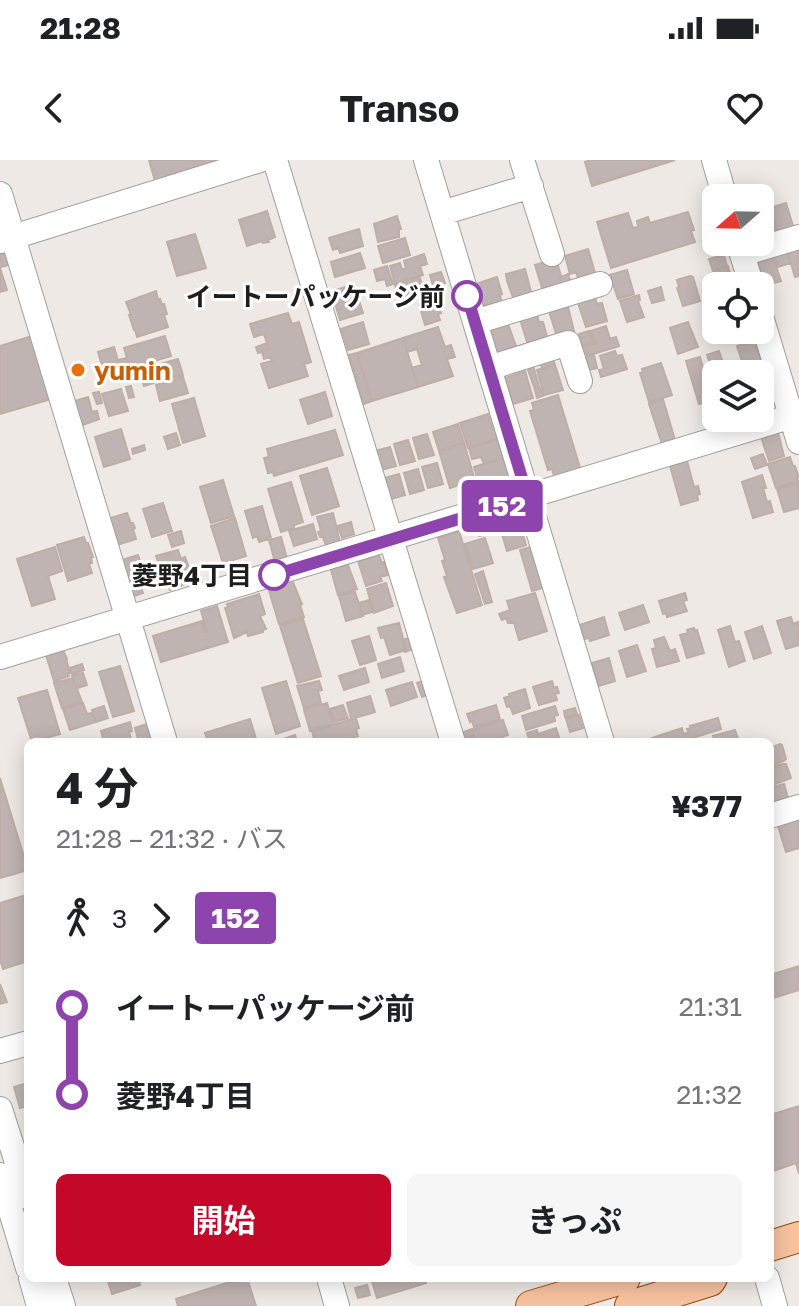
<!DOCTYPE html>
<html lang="ja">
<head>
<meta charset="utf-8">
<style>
  :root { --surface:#fff; --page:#f6f6f6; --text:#202124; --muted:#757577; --accent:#c40829 }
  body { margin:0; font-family:"Golos Text","Noto Sans JP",sans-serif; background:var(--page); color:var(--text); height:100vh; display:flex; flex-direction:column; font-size:30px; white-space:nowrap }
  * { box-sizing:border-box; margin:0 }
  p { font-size:26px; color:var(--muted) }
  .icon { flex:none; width:44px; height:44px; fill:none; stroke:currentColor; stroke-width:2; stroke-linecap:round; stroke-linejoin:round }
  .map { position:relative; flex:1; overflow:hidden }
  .sheet { position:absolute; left:24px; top:578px; width:750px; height:544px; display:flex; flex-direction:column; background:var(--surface); border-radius:12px; box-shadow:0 4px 20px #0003 }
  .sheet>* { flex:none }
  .badge { padding:0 16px; border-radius:6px; font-size:28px; line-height:52px }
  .needle { width:52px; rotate:250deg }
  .controls { position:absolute; left:702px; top:24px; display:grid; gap:16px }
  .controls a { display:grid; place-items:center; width:72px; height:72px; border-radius:12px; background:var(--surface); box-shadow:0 4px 20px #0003; font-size:40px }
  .map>.badge { position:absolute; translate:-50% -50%; box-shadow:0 0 0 4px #fff }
  .legs { display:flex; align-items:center; gap:12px; height:88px; padding:0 32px; font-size:26px }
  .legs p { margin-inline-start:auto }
  .summary { display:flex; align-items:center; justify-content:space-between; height:136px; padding:0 32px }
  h1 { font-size:44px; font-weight:700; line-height:60px }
  .button { display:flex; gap:16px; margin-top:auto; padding:16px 32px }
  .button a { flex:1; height:92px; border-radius:12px; background:var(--accent); color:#fff; font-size:32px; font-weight:700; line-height:92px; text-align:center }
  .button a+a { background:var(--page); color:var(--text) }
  ul { padding:0 32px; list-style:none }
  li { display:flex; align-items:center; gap:28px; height:88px; font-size:30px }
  li i { display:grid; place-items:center; width:12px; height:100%; margin:0 10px; background:currentColor }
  li i::after { content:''; width:20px; height:20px; margin:-10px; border:6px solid; border-radius:50%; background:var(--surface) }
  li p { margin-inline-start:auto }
  li:first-child i { background:linear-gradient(#0000 50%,currentColor 0) }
  li:last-child i { background:linear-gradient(currentColor 50%,#0000 0) }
  .status { display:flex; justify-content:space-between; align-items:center; height:56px; padding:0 40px; background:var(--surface); direction:ltr }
  .status svg { height:22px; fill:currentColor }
  header { display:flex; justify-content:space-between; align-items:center; height:104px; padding:0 32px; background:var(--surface); font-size:36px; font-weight:700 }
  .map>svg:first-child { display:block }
  .building { fill:#bfb4b1; stroke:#bfada7; stroke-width:2 }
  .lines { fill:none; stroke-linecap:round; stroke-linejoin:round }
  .minor-casing { stroke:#9f9f9f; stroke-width:26 }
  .major-casing { stroke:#924a06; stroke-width:32 }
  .minor { stroke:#fff; stroke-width:24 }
  .major { stroke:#f8c29f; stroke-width:30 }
  .line-1-casing { stroke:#fff; stroke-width:18 }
  .line-1 { stroke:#8e44ad; stroke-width:12 }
  .stop-1-dot { fill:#fff; stroke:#8e44ad; stroke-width:4 }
  .food-dot { fill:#e8710a; stroke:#fff; stroke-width:3 }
  .labels { text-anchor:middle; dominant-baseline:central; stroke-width:6; stroke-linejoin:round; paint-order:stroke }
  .stop-label { font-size:26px; font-weight:bold; fill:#1e1e1e; stroke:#fff; text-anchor:end }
  .food-label { font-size:26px; font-weight:bold; fill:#c56008; stroke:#fff; text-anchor:start }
</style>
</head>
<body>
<div class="status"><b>21:28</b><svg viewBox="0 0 49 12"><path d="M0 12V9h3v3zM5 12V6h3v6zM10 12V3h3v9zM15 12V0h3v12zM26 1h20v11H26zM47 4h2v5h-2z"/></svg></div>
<header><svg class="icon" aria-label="back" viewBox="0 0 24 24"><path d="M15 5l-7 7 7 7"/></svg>Transo<svg class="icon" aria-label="heart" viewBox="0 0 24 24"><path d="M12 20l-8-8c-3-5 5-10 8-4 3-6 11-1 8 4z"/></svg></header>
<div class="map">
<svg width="799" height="1146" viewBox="0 0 799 1146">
  <rect width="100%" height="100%" fill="#eee9e4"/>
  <!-- building -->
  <path class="building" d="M149 0H227L155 21Z
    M591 0H675L592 26 585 2Z
    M786 43 793 66 778 72 770 48Z
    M267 51 275 77 268 80 269 82 263 83 262 81 247 86 239 60Z
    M688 52 694 70 691 71 695 82 611 108 597 62 628 53 633 68 638 67 637 61 648 57 650 63Z
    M397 56 401 69H399V77L378 82 374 64Z
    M773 62 777 74 766 77 762 66Z
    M359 69 363 86 340 93 338 88 333 90 329 78Z
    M195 74 206 108 177 116 167 82Z
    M405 78 410 95 383 103 378 86Z
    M799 87V116L795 117 787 90Z
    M588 89 596 116 579 121 576 112 570 114 565 96Z
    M786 90 790 103 778 107 774 94Z
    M8 92 12 104 1 107 0 94Z
    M360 93 365 108 335 117 331 102Z
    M424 94 427 104 420 106 423 115 395 124 390 106 400 103 402 110 406 108 404 101Z
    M724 95 727 106 713 111 709 99Z
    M773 98 781 121 762 126 755 104Z
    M556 99 561 116 559 118 561 125 543 131 535 105Z
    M387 106 393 124 387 126 385 119 377 121 374 110Z
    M728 106 730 114 727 115 730 126H716L715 136 709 114 715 112V110Z
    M0 108 7 130 0 132Z
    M525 109 532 135 514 140 507 121 506 114Z
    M627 110 634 134 618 139 610 115Z
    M441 112 445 123 433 126 430 115Z
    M568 114 571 124 562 127 559 118Z
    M419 116 423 126 426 125 429 132 401 142 395 125Z
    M690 116 693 117 700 141 683 146 677 128 679 127 677 120Z
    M497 117 502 134 500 135 502 143 487 148 486 145H483L480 140 476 124Z
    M352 125 354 132 356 131 363 153 340 160 333 137 335 136 333 131Z
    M661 127 664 140 652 143 648 131Z
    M156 131 158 140 160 139 162 145 164 144 167 154 164 155 168 167 137 177 135 170H134L129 155H131L130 152 126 142Z
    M639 135 640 140 638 141 644 157 627 162 620 141Z
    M437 138 441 153 438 154 440 160 425 165 419 144Z
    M587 138H595L597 144 602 143 607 161 586 167 578 143 588 140Z
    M567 143 574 171 557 177 549 151Z
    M288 153 292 164 299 162 311 202 304 204 308 216 269 228 261 204 272 201 270 197 264 199 262 192 269 190 264 174 254 177 250 164Z
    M537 155 539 162H543L548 180 528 185 520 159Z
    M363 162 369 184 348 190 341 169Z
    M688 162 698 187 678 194 670 168Z
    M508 164 516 186 514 187 515 190 496 195 490 167Z
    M606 166 610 179 616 177 619 186 587 196 584 187 595 183 591 171Z
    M438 167 445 187 451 185 455 197 447 199 453 216 418 227 412 208 422 205 417 189 407 192 403 178Z
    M589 171 593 183 582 186 579 174Z
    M32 176 51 239 0 254V186Z
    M165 176 171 196 130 208 124 188Z
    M403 178 418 227 372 241 357 193Z
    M754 181 764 212 746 214 737 186Z
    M267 183 269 190 258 193 256 187Z
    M114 187 121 211 105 216 98 192Z
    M615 191 617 196 622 195 627 209 601 217 599 210 604 209 600 196Z
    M719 191 726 212 714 215 707 195Z
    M357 193 372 241 364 244 349 195Z
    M594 195 597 208 585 211 581 199Z
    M552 196 555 205 542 209 540 200Z
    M700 197 713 240 699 244 686 201Z
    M127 198 130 207 121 213 118 200Z
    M178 199 183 215 155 222 150 207Z
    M532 202 539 226 534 227 526 204Z
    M661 203 672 235 649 242 640 213 643 212 642 209Z
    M555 205 563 230 544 235 537 210Z
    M525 211 533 238 513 244 505 218Z
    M151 217 154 223 144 226 142 220Z
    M183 217 188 233 160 241 156 225Z
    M770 223 777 244 760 249V226Z
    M131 226 134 237 129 238 126 227Z
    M539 226 543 236 537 238 534 227Z
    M121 229 128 251 109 256 102 234Z
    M99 232 102 243 97 244 93 233Z
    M325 232 332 256 308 264 300 240Z
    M558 235 581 311 555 319 552 309 548 310 530 251 534 250 532 243Z
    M88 237 92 252 97 251 99 259 80 266 73 245H76L75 241Z
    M194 238 205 276 183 283 172 244Z
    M663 239 675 280 662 284 649 244Z
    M716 247V258L742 259 715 268 710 249Z
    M488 254 493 269 498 267 501 277 468 288 460 263Z
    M458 264 464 283 439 291 433 272Z
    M121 269 130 299 104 307 95 277Z
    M335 270 343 295 274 316 273 312 268 313 264 298 269 297 267 289Z
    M778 272 784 296 769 301 761 277Z
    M176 273 180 285 168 289 164 277Z
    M427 274 434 295 419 299 413 278Z
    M498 279 503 298 484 304 481 297 472 299 469 288Z
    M408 280 415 301 400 305 394 284Z
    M464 283 475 320 450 328 439 291Z
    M144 285 145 290 133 294 132 289Z
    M390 287 396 306 381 310 375 291Z
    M763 294 767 305 755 309 751 298Z
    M790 297 793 306H795L799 318 797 319 798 321 776 328 768 304Z
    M503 298 512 325 482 334 474 307Z
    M687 301 694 327 698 326 700 334 697 335 698 340 681 345 670 306Z
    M437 303 443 324 428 328 422 307Z
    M327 308 339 346 312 355 300 316Z
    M418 309 424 330 410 334 404 313Z
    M399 314 405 335 391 339 385 318Z
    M762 315 766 328H763L767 342 770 341 773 352 753 358 742 322Z
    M223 320 234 356 211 363 200 327Z
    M291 322 303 362 294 365V368L281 372 268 329Z
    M798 323 799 348 784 352 777 329Z
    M163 343 172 371 152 377 143 349Z
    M262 346 271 378 259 382 257 376 253 378 245 351Z
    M516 351 526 385 507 391 497 357Z
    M127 353 131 363H133L135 368 133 369 136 379 117 385 108 359Z
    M333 353 340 382 326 386 323 377H320L318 372 321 371 317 357Z
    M235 358 246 396 223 403 211 366Z
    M351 362 354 374 342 378 338 366Z
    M481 363 485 375 479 376 475 365Z
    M313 364 317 379 294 386 289 371Z
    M181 371 184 383 172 387 168 375Z
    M459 371 482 445 457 453 444 417 447 416 442 401 445 400 438 378Z
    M84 377 86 383H88L93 397 91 398 92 403H89L92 413 68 421 57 385Z
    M281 377 287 398 275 402 269 380Z
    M485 378 493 403 473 409 465 384Z
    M534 386 546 427 532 431 520 390Z
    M55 387 62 411 48 416 55 439 32 446 17 399Z
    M178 390 181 399 185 397 189 408 185 409 190 422 170 430 166 420 165 421 156 396Z
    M138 395 143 410 157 405 163 421 141 428 143 433 132 437 122 400Z
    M379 395 382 403 384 402 388 415 380 417 382 421 366 426 358 401Z
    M348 405 357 429 338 435 331 410Z
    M483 411 492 442 485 444 475 414Z
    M292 420 302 444 300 445 304 457 279 464 268 427Z
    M386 423 393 446 374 453 367 429Z
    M355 432 363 456 346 461 339 436Z
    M535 433 547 471 519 480 514 463H508L506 458 502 460 499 454 510 450 507 441Z
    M685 433 687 440 683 441 687 451 667 457 666 453 663 454 659 441Z
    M259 434 265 454 260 456 266 469 263 470V472L248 476 247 472 234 478 225 448 228 447 227 444Z
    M369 440 372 452 362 455 359 443Z
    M643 445 649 462 625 470 619 453Z
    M217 446 228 482 161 502 153 476 202 461 205 472H207L201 451Z
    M604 457 609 475 590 481 589 478 584 479 580 465Z
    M791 457 793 464 798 462 799 464V485L786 489 777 461Z
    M303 459 321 516 298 523 280 466Z
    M399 463 406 490 390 495 384 477 381 478 378 468Z
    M730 466 735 482 739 481 745 501 729 507 718 470Z
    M762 466 771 493 754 499 745 472Z
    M694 468 695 471 697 470 704 493 687 498 680 475 688 473 687 470Z
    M369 476 376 500 360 505 352 481Z
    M412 477 416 488 405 492 403 480Z
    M664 477 670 491 675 489 679 501 657 507 652 489 656 488 654 480Z
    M637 485 646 511 627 517 619 491Z
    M63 490 67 499H66L70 513H68L69 516 54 521 46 495Z
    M400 497 404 511 382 518 378 504Z
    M609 498 615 521 599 526 592 503Z
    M82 504 84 510 72 514 70 508Z
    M120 506 134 551 113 557 99 512Z
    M365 508 369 522 344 530 339 516Z
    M83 513 87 525 78 528 76 527 72 516Z
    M73 518 82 542 62 548 54 523Z
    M426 520 430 534 422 537 417 523Z
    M286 521 300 566 276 574 262 528Z
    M319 521 322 530 318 531 321 543 304 548 297 526Z
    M552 521 554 528 557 527 559 533 555 534 557 540 539 545 533 527Z
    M412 522 417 537 391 546 386 530Z
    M525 529 530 548 513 554 510 546 507 547 504 538 510 536 509 534Z
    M47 530 60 574 32 582 18 538Z
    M370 536 375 552 351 559 347 543Z
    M83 543 87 554 92 553 95 562 70 570 63 549Z
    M327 543 333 564 310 571 304 550Z
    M343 545 348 558 334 562 330 549Z
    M496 545 500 559 474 567 472 561 470 562 467 554Z
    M104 546 108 558 96 562 92 550Z
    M555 546 558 555 554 556 555 561 526 570 522 556Z
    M575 548 577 554 565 557 564 551Z
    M579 555 583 568 570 572 566 559Z
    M356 558 359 568 356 569 358 576 340 582H315L312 571Z
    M718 558 721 569 680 582H653L652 578 682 568 683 574 689 572 687 569 691 568 690 566Z
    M250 559 257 582H208L205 573Z
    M503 560 508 575 485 582H476L472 570Z
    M130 562 132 571 129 572 132 582H104L101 571Z
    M150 563 155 577 139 582 135 568Z
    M556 568 559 577 544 582H530L527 573 537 570 538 574Z
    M472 569 474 576 460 580 458 574Z
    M735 570 739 582H712L715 581 713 576Z
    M295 575 297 582H274Z
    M780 584 782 585 786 599 784 601 770 606V588Z
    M783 604H786L791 618 770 626V608Z
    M0 618 28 710 0 718Z
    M784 624 789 641 772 646 770 628Z
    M797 656 799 660V688L786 692 778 666Z
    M23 736 28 753V801L3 809 0 799V743Z
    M799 806V830L770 839V815Z
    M0 824 7 842 0 844Z
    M28 923V946L20 948 14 927Z
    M799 946V1014L796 1003 770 1012V955Z
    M107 1118H138L140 1125 112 1134Z
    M243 1118H247L256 1146H178L176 1139Z
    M383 1118H425L426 1123 377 1138 372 1121Z
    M367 1125 370 1135 358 1138 355 1128Z"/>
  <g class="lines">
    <!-- minor casing -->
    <g class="minor-casing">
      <path id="minor" d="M275 0 453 582
        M426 0 602 582
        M522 0 552 94
        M714 0 725 38
        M0 34 165 582
        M442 53 531 26
        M0 81 260 0
        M738 82 752 126
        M742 94 799 77
        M760 153 799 282
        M475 162 600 124
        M489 208 568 183 580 221
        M0 497 799 254
        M770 656 799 647
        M0 891 28 883
        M0 949 28 1037
        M0 1015 28 1108
        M31 1118 39 1146
        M54 1118 63 1146
        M329 1118 337 1146
        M767 1118 775 1146"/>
    </g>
    <!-- major casing -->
    <g class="major-casing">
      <path id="major" d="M770 1086 799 1077
        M531 1146 625 1118
        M630 1146 710 1121 712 1118"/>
    </g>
    <!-- minor -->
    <use href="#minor" class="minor"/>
    <!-- major -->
    <use href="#major" class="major"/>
  </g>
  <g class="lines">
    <!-- line-1 casing -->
    <g class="line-1-casing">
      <path id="line-1" d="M274 415 528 338 467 136"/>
    </g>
    <!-- line-1 -->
    <use href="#line-1" class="line-1"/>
  </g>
  <!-- markers -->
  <g class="stop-1-dot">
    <circle cx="467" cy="136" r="14"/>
    <circle cx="274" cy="415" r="14"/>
  </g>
  <circle class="food-dot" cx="78" cy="210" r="8"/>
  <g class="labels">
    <!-- stop labels -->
    <g class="stop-label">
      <text x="445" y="136">イートーパッケージ前</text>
      <text x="252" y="415">菱野4丁目</text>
    </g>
    <!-- food labels -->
    <g class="food-label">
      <text x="94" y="210">yumin</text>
    </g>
  </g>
</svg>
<div class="controls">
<a><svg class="needle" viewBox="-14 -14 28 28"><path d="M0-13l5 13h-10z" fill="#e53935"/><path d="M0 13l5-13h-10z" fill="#757577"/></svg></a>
<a><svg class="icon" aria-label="locate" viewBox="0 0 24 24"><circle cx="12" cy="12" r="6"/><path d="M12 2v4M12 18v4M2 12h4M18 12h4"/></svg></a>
<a><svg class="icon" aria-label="layers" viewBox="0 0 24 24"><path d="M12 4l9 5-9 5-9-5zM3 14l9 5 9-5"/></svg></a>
</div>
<b class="badge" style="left:502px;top:346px;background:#8e44ad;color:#fff">152</b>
<section class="sheet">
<div class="summary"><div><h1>4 分</h1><p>21:28 – 21:32 · バス</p></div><b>¥377</b></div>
<div class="legs"><svg class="icon" aria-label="walk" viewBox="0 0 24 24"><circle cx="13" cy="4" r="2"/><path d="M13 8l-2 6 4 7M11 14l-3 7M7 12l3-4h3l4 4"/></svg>3<svg class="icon" aria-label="forward" viewBox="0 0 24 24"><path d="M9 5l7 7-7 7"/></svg><b class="badge" style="background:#8e44ad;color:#fff">152</b></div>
<ul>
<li><i style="color:#8e44ad"></i><b>イートーパッケージ前</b><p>21:31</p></li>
<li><i style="color:#8e44ad"></i><b>菱野4丁目</b><p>21:32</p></li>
</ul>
<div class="button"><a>開始</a><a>きっぷ</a></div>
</section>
</div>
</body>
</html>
